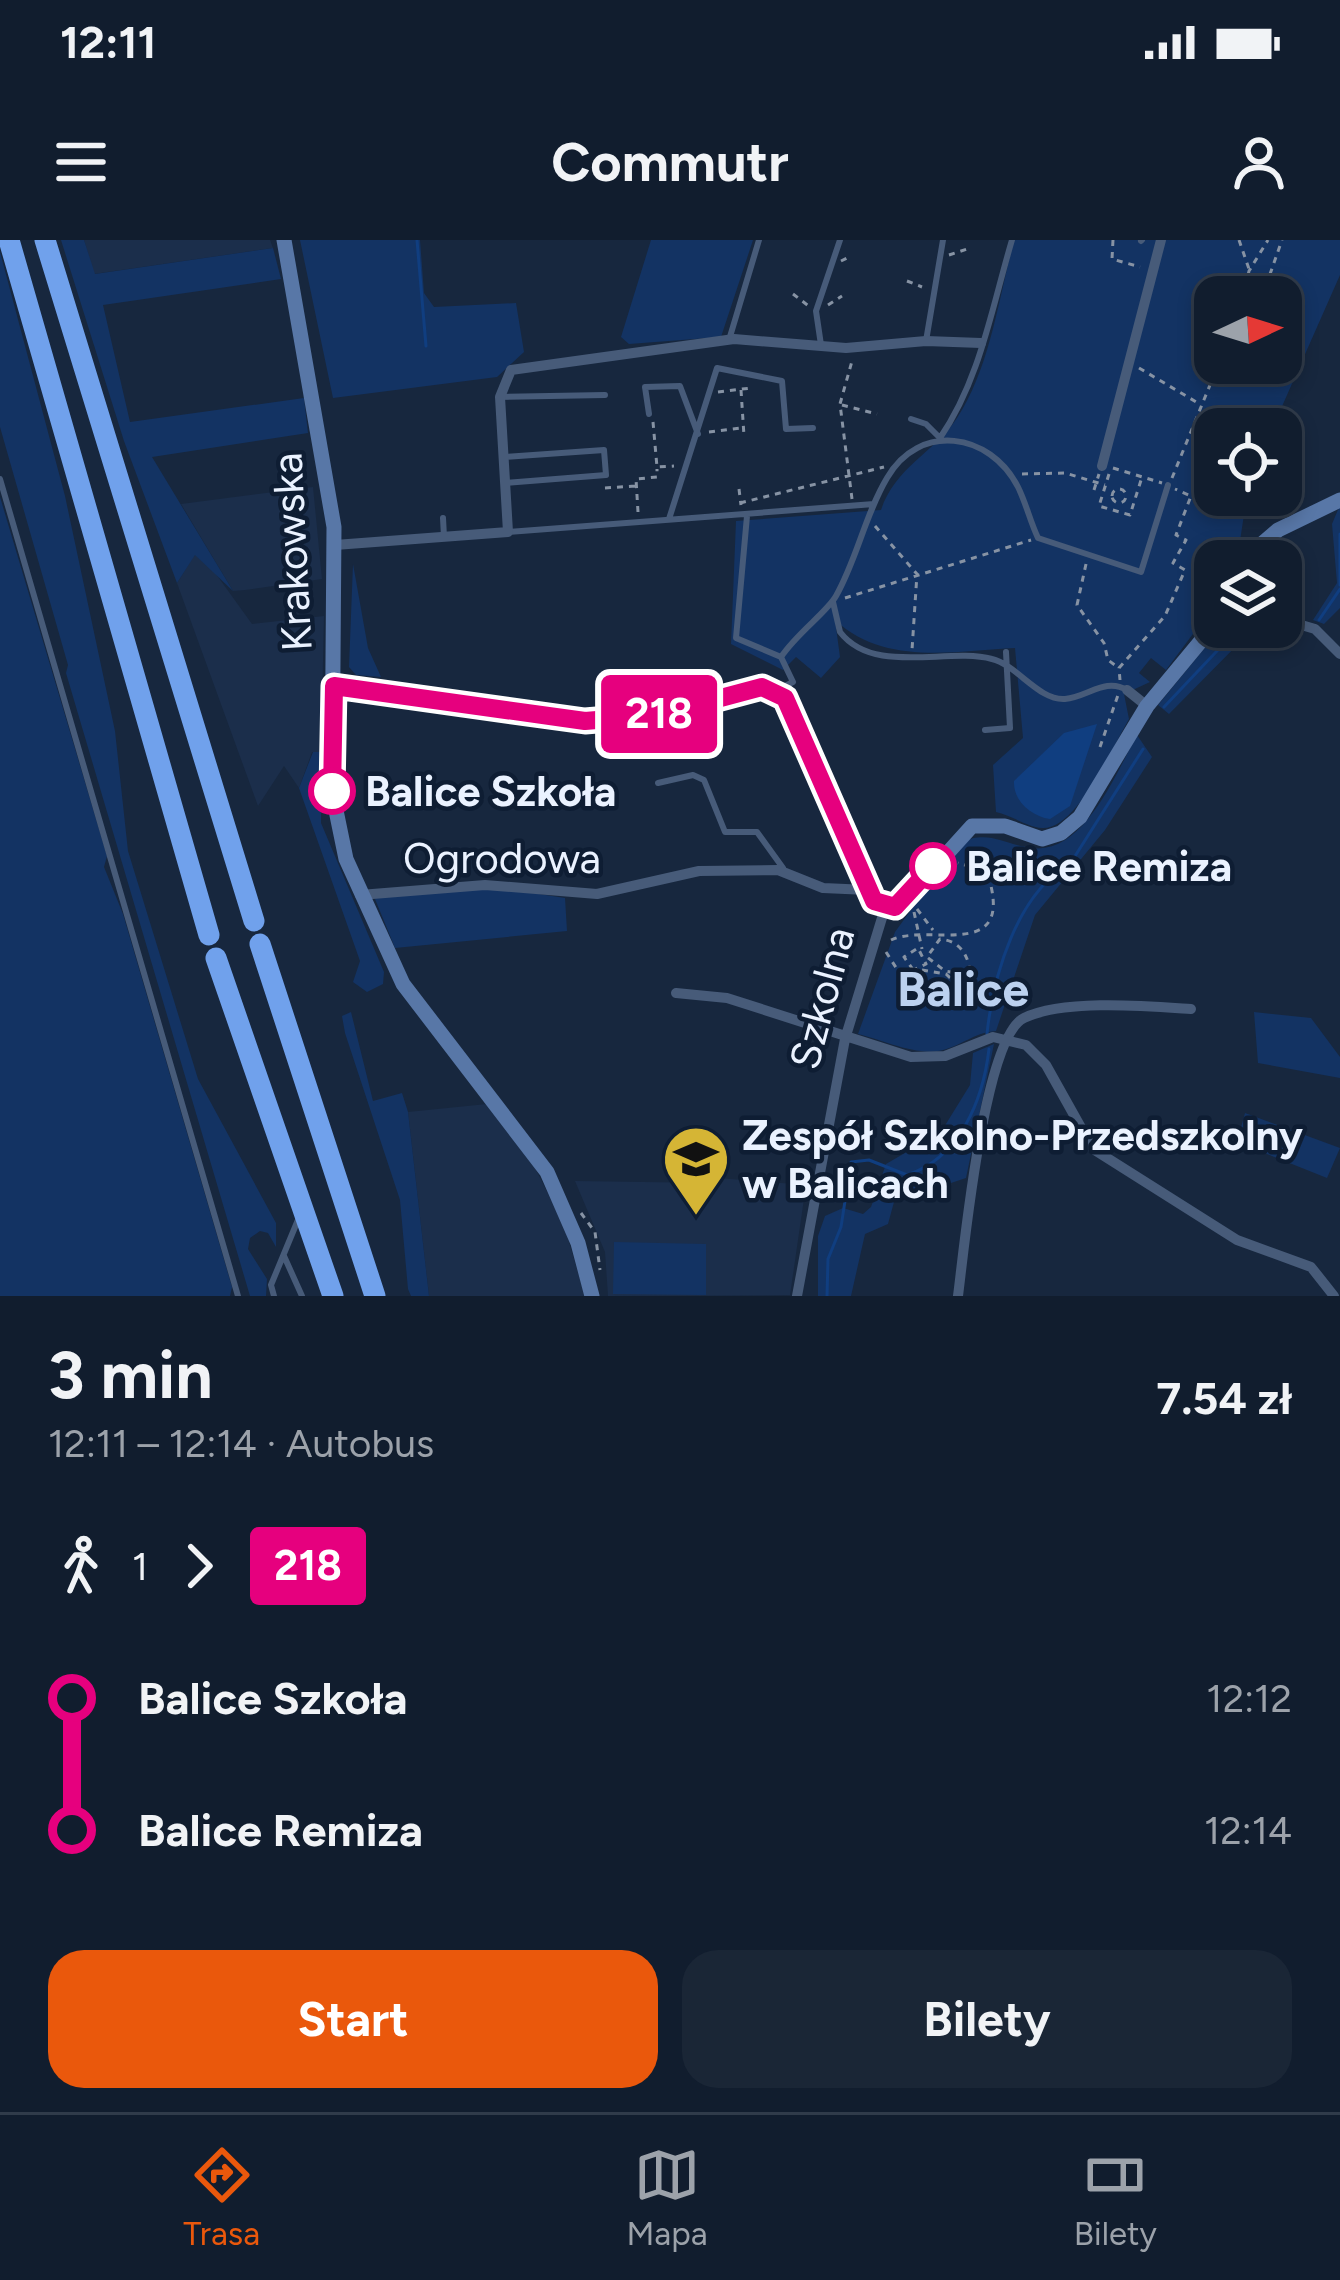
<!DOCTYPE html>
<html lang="pl">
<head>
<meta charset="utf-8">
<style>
  :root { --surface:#111d2e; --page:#1a2636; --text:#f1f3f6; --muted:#9ca2aa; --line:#303b4a; --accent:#ea580c }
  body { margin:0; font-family:Figtree,sans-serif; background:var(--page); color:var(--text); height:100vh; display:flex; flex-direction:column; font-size:45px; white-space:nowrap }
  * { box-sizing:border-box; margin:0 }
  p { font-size:39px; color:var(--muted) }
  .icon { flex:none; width:66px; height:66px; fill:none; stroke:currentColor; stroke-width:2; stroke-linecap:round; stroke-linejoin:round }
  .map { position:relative; height:1056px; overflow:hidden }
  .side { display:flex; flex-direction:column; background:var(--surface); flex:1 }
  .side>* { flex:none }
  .badge { padding:0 24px; border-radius:9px; font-size:42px; line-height:78px }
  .needle { width:78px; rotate:86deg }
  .fabs { position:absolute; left:1194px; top:36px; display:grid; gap:24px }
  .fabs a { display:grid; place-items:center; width:108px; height:108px; border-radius:24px; background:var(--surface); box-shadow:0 6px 18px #0003,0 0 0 3px var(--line); font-size:60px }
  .map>.badge { position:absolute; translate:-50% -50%; box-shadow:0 0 0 6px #fff }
  .legs { display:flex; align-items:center; gap:18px; height:132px; padding:0 48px; font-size:39px }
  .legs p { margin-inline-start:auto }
  .head { display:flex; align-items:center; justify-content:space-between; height:204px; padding:0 48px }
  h1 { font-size:66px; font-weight:700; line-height:90px }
  .primary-button { display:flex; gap:24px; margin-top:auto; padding:24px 48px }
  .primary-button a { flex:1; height:138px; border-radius:36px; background:var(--accent); color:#fff; font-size:48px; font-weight:700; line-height:138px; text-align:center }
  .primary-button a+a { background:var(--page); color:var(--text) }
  ul { padding:0 48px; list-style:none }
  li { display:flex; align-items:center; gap:42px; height:132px; font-size:45px }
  li i { display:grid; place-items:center; width:18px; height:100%; margin:0 15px; background:currentColor }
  li i::after { content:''; width:30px; height:30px; margin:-15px; border:9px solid; border-radius:50%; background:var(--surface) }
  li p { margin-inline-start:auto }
  li:first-child i { background:linear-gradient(#0000 50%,currentColor 0) }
  li:last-child i { background:linear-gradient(currentColor 50%,#0000 0) }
  .status { display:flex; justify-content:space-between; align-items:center; height:84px; padding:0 60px; background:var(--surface); direction:ltr }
  .status svg { height:33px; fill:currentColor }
  header { display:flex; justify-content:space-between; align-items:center; height:156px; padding:0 48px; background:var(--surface); font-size:54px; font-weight:700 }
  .tabs { display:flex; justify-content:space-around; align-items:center; height:168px; border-top:3px solid var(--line); background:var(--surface); font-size:33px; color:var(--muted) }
  .tabs a { display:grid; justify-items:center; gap:6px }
  .tabs .on { color:var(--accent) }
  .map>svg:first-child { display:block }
  .built { fill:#1b2e4b }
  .green { fill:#133363; fill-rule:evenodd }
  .water { fill:#103e80 }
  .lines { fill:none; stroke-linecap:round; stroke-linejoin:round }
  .stream { stroke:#103e80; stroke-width:3 }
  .path { stroke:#8793a4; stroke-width:3; stroke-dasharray:6 6; stroke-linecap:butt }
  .lane { stroke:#475b79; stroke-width:6 }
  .street { stroke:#475b79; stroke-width:10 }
  .secondary { stroke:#5877a7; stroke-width:15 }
  .highway { stroke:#70a1ec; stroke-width:21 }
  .line-1-casing { stroke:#fff; stroke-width:27 }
  .line-1 { stroke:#e6007e; stroke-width:18 }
  .stop-1-dot { fill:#fff; stroke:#e6007e; stroke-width:6 }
  .labels { text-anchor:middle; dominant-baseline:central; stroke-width:9; stroke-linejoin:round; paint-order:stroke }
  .street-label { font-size:42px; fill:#eaf2ff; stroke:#0e1d33 }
  .stop-label { font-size:42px; font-weight:bold; fill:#eaf2ff; stroke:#0e1d33; text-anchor:start }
  .poi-label { font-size:42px; font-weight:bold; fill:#eaf2ff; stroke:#0e1d33; text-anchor:start }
  .quarter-label { font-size:48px; font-weight:bold; fill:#bcd1ef; stroke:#0e1d33 }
</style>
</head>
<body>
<div class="status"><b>12:11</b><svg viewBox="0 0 49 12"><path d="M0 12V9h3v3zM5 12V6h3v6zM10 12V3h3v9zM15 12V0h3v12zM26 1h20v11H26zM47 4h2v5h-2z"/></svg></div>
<header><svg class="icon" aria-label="menu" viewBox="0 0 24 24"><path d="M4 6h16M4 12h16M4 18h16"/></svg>Commutr<svg class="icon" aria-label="person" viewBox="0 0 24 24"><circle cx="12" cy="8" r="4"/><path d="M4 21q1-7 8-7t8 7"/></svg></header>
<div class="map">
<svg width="1340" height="1056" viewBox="0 0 1340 1056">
  <rect width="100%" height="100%" fill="#17273e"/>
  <!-- built -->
  <path class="built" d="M84 0H270L273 8 94 34Z
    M313 247 322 339 245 350 233 351 181 264Z
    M195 314 208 323 252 384 324 376 321 512H312L299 548 284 526 258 566 177 343Z
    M487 864 528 914 564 985 585 1056H429L408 872Z
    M718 938 806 945 790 1055 608 1056 605 1012 575 941 710 943Z"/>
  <!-- green -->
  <path class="green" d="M61 0H84L95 34 273 8 281 39 103 65 130 182 304 158 308 193 152 217 233 351 195 315 177 343 124 201Z
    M300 0H420L424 53 434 67 516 63 524 112 497 137 333 158Z
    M651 0H753L721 97 629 104 621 97Z
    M1014 0H1340V35L1272 189H1215V255H1247L1238 314 1232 321H1215L1213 367 1166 430 1151 418 1139 433 1150 442 1124 454 1129 479C1113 506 1077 590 1042 588 1027 587 1011 575 996 572L993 525 1023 498 1015 408C954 411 884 426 835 380L840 417 821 438 796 417 783 430 731 404 736 281 881 270C896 226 933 214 957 178 990 128 999 57 1014 0ZM1215 57H1281V123H1215Z
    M0 12 65 256 115 491 128 611 198 839 276 983V1007L268 993 260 991 250 998 248 1009 267 1039 266 1056H250L66 433 68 425 0 187Z
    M0 257 107 616 104 627 123 674 232 1047 230 1056H0Z
    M1340 265V368L1324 384 1313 380 1337 343 1332 284Z
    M353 324 368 408 381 437 356 435 349 427Z
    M1222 387H1251V391L1169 474 1158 465Z
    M1137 495 1152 517 1105 590 1035 675 996 791C973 793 963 805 943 810 918 817 883 800 858 794L895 692 960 602C992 590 1001 604 1032 608 1084 615 1117 531 1137 495Z
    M313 512H321V583L384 732 383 744 367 752 353 742 360 721 299 548Z
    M499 648 565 658 567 691 395 708 373 654Z
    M351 772 373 861 402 853 408 872 429 1056H411L408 1049 400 960 345 793 342 776Z
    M1254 772 1311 778 1340 817V838L1258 823Z
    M994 804 966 938 894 962 888 984 865 994 851 1056H818V996L825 976 843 968 863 974 871 967 886 924 941 892 970 845 973 813Z
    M1245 873 1340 908 1327 938 1237 902Z
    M614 1002 706 1004V1055L613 1054Z"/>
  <!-- water -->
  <path class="water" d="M1097 484 1070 566 1050 579C1031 576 1013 561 1014 541L1064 493Z"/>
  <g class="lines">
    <!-- stream -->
    <path class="stream" d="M417 0 426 106
      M1340 294V345
      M1319 380 1340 349
      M1286 389 1301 390
      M1164 467 1233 394 1246 388
      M987 794C993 736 1017 653 1070 624L1143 509
      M827 1056 828 1019 841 987 851 922 869 920 907 935C960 918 983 860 989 809"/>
    <!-- path -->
    <path class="path" d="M1113 0 1112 19 1140 27
      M1239 0 1249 29
      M949 15 970 8
      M841 21 851 16
      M907 41 922 47
      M793 54 810 67
      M1243 57 1249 31 1268 0
      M1262 57 1282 0
      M828 65 842 56
      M1139 128 1198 163
      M741 150 744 196
      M718 152 751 148
      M842 165 877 174
      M653 182 657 227 674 226
      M709 192 741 188
      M1113 228 1162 243
      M1022 234 1065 233 1105 245
      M1109 234 1099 266 1130 275 1142 237
      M1172 238 1219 123
      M605 248 635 246
      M1112 256a7 7 0 1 1 14 0a7 7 0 1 1-14 0Z
      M739 249 741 265
      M1094 250 1099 234
      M852 259 840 164 852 121
      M740 263 884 227
      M638 272 636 239 657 237V229
      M875 286 917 334 912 410
      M1086 324 1077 365 1104 403 1108 420 1119 428
      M845 358 1031 300
      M1120 440 1119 428 1165 376 1185 330 1173 323 1186 300 1176 295 1191 256 1175 249
      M1100 507 1118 455
      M990 640H1005L1021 621
      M917 669 933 690
      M914 672 922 709
      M891 700C928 683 1008 720 991 646L972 627 958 623
      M886 712 922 768
      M922 730 946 734 968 755
      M901 736 926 724 918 708 904 717 914 731
      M965 767C975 740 973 702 940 699L927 717 945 731 972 736
      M581 973 595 992 600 1030"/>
    <!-- lane -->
    <path class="lane" d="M1141 1 1142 0
      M729 100 759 0
      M926 101 943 0
      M821 105 816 71 840 0
      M500 157 605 155
      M649 174 645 147 680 146 698 194
      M911 179 926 184 940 198C980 140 992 67 1012 0
      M504 217 604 210 606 235 505 243
      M0 239 238 1056
      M747 276 736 398 781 417C797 393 827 372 836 356 857 319 865 275 887 238 919 182 990 192 1018 247 1026 263 1030 281 1038 298L1141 332 1168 245
      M443 278 444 297
      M669 279 717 128 782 141 786 189 813 188
      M508 292 874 264
      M833 362 840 392C874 436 947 407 992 419 1017 425 1039 461 1065 459 1088 457 1105 437 1127 450
      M779 449 793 442 781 417
      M985 490 1010 488 1006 412
      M658 543 693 535 704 540 725 592H757L783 628
      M284 1016 302 1056
      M274 1056 271 1045 300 975"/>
    <!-- street -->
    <path class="street" d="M1102 226 1161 0
      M335 305 508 292 500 157 511 130 734 99 846 108 926 101 981 103
      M1281 379 1315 389 1340 414
      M1127 450 1147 466
      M360 655 485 645 597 654 699 631 778 630 823 648 868 650
      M676 753 727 758 911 817 945 816 993 797 1026 805 1046 825 1093 909 1237 1000 1311 1027 1334 1056
      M797 1056 845 799 885 668
      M958 1056C964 1010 984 797 1024 778 1064 759 1146 766 1191 769"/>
    <!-- secondary -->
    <path class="secondary" d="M284 0 334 287 332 551 346 619 403 744 547 932 578 1003 592 1056
      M1242 321 1278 290 1340 260
      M334 445C448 453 568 502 681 468 712 459 757 434 785 458L868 650 885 668 905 660 972 586H1005L1042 599 1061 593 1080 577 1147 466 1215 384"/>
    <!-- highway -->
    <path class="highway" d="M9 0 209 695
      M45 0 254 681
      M260 704 375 1056
      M216 718 333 1056"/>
  </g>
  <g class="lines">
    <!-- line-1 casing -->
    <g class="line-1-casing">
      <path id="line-1" d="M332 551 334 446 585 481 657 475 762 447 785 458 874 661 895 667 933 626"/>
    </g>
    <!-- line-1 -->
    <use href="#line-1" class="line-1"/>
  </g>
  <!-- icons -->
  <defs>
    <g id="school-pin" transform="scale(3.45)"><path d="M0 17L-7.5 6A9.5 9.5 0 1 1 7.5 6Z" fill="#d5b535" stroke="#0e1d33"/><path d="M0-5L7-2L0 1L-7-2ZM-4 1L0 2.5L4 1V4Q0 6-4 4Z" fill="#111"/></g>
  </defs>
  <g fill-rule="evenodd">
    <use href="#school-pin" x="696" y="919"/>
  </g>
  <!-- markers -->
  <g class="stop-1-dot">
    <circle cx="332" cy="551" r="21"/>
    <circle cx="933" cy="626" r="21"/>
  </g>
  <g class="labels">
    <!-- street labels -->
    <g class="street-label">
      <text transform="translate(292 312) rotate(-93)">Krakowska</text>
      <text x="502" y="618">Ogrodowa</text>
      <text transform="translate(822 758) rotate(-75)">Szkolna</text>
    </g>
    <!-- stop labels -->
    <g class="stop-label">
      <text x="365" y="551">Balice Szkoła</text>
      <text x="966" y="626">Balice Remiza</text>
    </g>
    <!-- poi labels -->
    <g class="poi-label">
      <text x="742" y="895">Zespół Szkolno-Przedszkolny<tspan x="742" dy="48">w Balicach</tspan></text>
    </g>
    <!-- quarter labels -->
    <g class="quarter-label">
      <text x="963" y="749">Balice</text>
    </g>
  </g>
</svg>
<div class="fabs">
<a><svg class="needle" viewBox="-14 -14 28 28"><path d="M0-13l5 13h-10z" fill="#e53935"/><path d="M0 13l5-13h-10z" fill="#9ca2aa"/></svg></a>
<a><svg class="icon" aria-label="locate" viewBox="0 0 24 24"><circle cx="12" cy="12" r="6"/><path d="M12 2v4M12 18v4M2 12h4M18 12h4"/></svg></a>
<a><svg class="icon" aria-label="layers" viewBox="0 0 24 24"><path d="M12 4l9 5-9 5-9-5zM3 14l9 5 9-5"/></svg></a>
</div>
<b class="badge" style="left:659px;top:474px;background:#e6007e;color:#fff">218</b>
</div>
<section class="side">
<div class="head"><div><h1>3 min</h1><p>12:11 – 12:14 · Autobus</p></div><b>7.54 zł</b></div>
<div class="legs"><svg class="icon" aria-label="walk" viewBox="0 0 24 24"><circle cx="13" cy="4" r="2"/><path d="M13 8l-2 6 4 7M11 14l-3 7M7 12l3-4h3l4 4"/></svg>1<svg class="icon" aria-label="forward" viewBox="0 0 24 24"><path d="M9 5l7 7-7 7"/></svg><b class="badge" style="background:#e6007e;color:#fff">218</b></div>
<ul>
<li><i style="color:#e6007e"></i><b>Balice Szkoła</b><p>12:12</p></li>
<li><i style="color:#e6007e"></i><b>Balice Remiza</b><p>12:14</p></li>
</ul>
<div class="primary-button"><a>Start</a><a>Bilety</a></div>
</section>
<nav class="tabs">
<a class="on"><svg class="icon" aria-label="directions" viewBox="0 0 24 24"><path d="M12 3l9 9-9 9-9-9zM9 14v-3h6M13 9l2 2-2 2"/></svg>Trasa</a>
<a><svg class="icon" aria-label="map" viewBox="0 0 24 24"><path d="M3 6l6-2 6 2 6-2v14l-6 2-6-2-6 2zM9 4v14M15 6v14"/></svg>Mapa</a>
<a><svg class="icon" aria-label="tickets" viewBox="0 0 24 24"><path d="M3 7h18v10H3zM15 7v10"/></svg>Bilety</a>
</nav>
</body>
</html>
